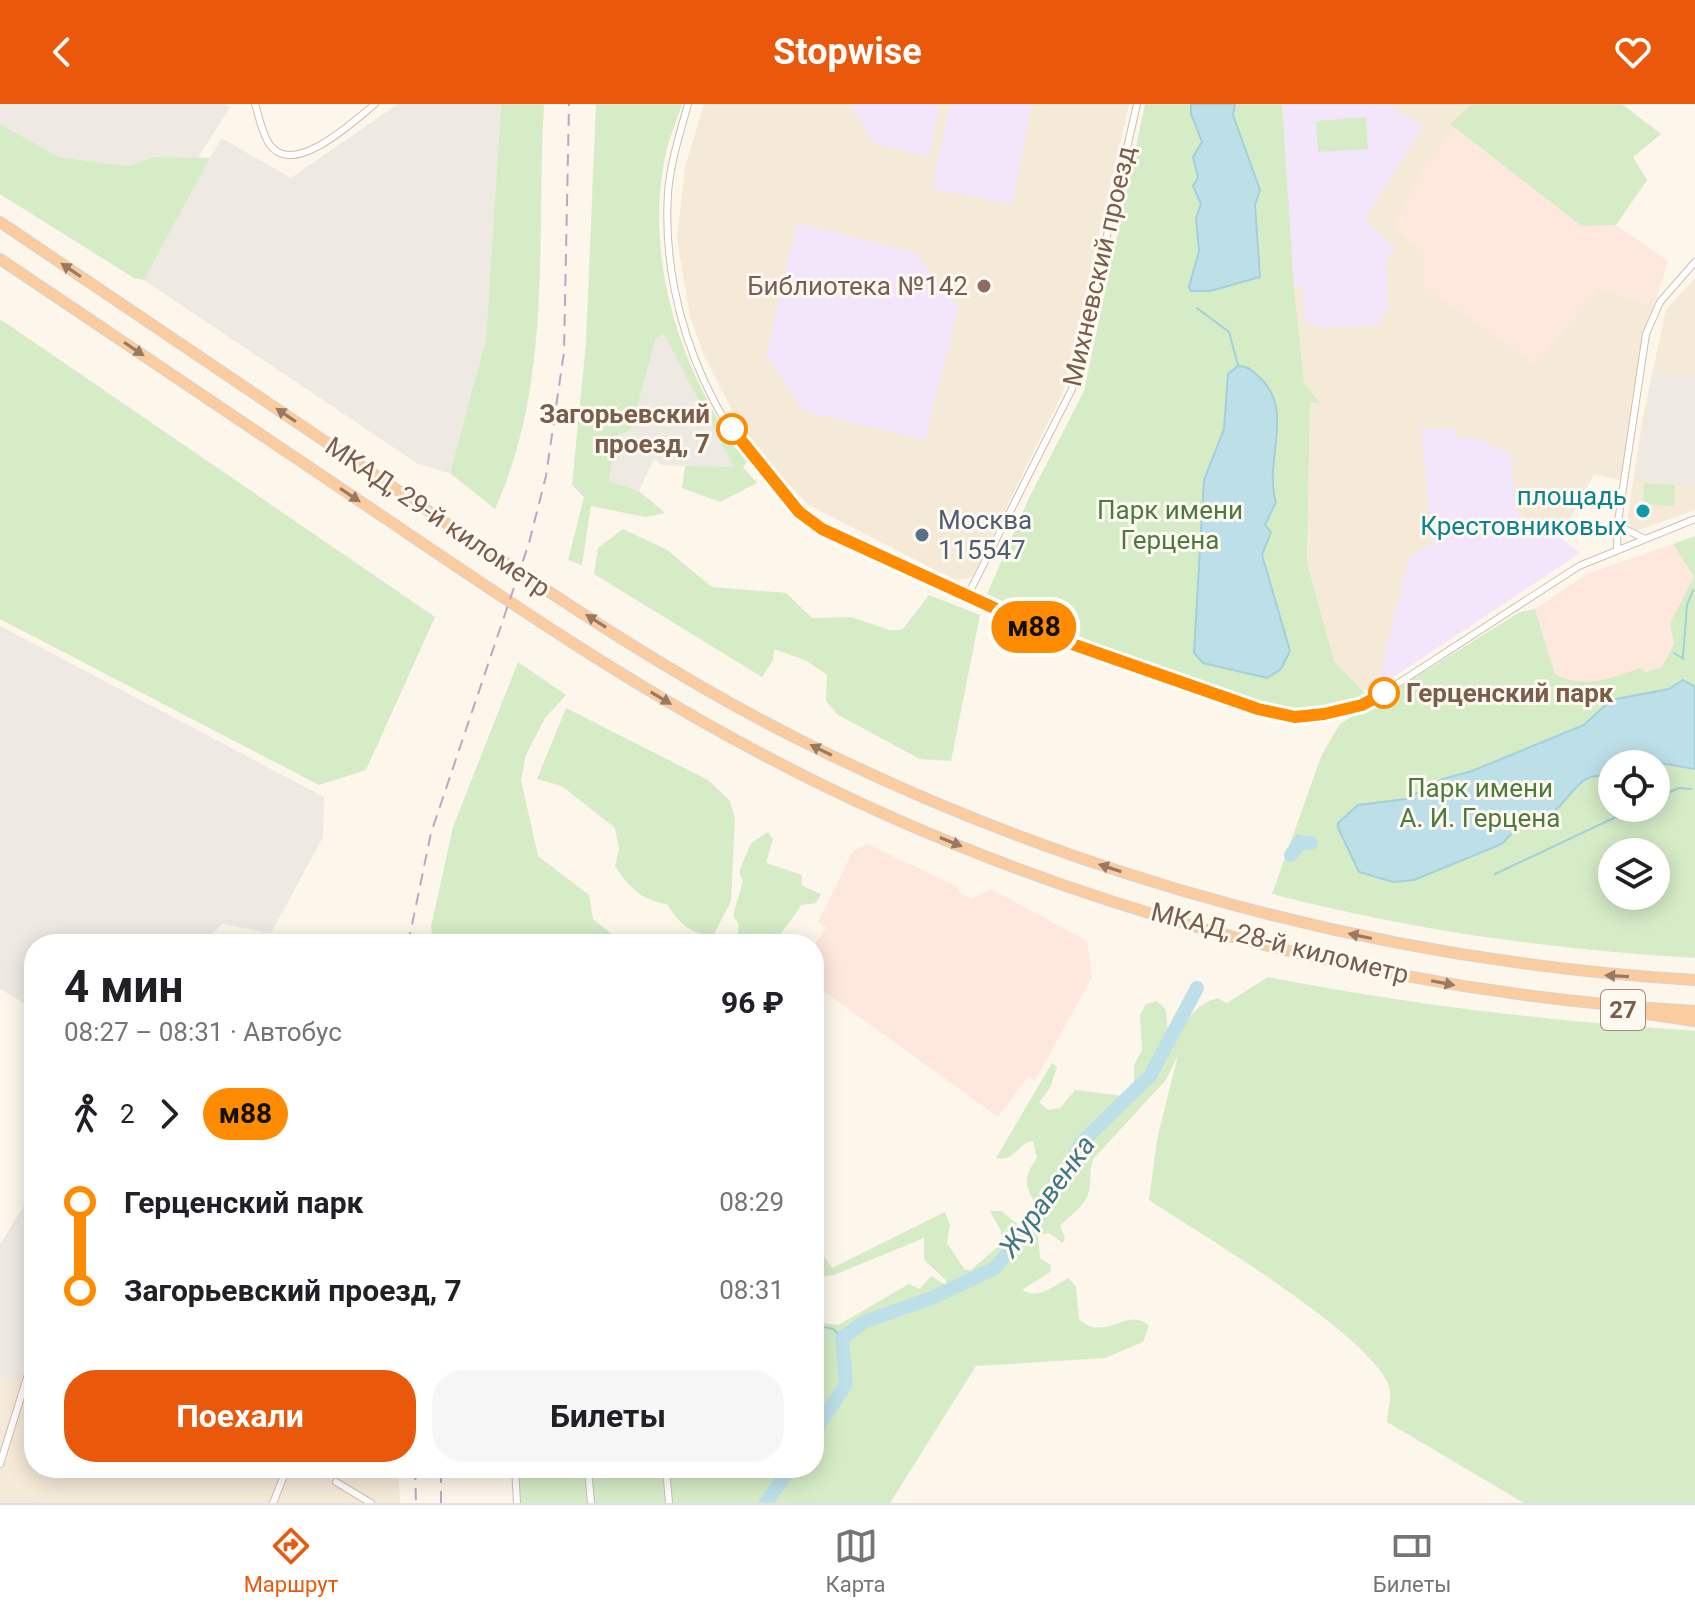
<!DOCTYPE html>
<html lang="ru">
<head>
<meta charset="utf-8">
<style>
  :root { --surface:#fff; --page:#f6f6f6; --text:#202124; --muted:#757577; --line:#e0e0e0; --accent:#ea580c }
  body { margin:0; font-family:Roboto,sans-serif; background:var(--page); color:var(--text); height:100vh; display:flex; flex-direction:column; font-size:30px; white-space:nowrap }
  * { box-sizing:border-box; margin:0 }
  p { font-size:26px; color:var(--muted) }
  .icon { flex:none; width:44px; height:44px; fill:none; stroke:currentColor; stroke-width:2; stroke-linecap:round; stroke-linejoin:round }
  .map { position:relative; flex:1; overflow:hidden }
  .side { position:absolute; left:24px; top:830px; width:800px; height:544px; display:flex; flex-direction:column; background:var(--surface); border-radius:32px; box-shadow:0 4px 20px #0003 }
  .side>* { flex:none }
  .badge { padding:0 16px; border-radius:26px; font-size:28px; line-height:52px }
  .controls { position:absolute; left:1598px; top:646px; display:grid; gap:16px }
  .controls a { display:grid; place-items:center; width:72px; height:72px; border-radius:50%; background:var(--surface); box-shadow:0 4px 20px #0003; font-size:40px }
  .map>.badge { position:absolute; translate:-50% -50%; box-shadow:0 0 0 4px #fff }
  .legs { display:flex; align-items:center; gap:12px; height:88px; padding:0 40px; font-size:26px }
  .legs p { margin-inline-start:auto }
  .overview { display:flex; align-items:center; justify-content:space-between; height:136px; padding:0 40px }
  h1 { font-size:44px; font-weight:700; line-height:60px }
  .primary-button { display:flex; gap:16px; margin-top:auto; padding:16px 40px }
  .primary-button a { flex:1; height:92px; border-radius:32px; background:var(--accent); color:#fff; font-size:32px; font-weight:700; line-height:92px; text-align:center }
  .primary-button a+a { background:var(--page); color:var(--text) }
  ul { padding:0 40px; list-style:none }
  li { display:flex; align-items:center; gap:28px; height:88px; font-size:30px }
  li i { display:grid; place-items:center; width:12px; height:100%; margin:0 10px; background:currentColor }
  li i::after { content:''; width:20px; height:20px; margin:-10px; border:6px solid; border-radius:50%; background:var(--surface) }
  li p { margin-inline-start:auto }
  li:first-child i { background:linear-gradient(#0000 50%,currentColor 0) }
  li:last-child i { background:linear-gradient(currentColor 50%,#0000 0) }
  header { display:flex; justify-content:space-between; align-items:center; height:104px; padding:0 40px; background:var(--accent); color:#fff; font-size:36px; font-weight:700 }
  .menu { display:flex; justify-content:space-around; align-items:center; height:112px; border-top:2px solid var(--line); background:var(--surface); font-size:22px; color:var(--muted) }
  .menu a { display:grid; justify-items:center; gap:4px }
  .menu .current { color:var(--accent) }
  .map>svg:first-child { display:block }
  .residential { fill:#f5e9d8 }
  .commercial { fill:#fee8dd }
  .industrial { fill:#eee9e2 }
  .education { fill:#f3e6fa }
  .green { fill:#d5ecc7; fill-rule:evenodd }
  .water { fill:#bde0e8; stroke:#a2d0db; stroke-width:2 }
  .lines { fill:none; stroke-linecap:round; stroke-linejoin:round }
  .stream { stroke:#a2d0db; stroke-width:2 }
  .river { stroke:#bde0e8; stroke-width:14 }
  .minor-casing { stroke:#d1bfae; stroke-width:8 }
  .trunk-casing { stroke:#dad2cd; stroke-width:12 }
  .minor { stroke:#fff; stroke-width:6 }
  .trunk { stroke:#fbcca0; stroke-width:10 }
  .rail { stroke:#baa6c9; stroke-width:2; stroke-dasharray:12 8; stroke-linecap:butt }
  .oneway { fill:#9a7960 }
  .line-1-casing { stroke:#fff; stroke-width:18 }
  .line-1 { stroke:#ff8b00; stroke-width:12 }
  .education-dot { fill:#8d6e63; stroke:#fffaf1; stroke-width:3 }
  .stop-1-dot { fill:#fff; stroke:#ff8b00; stroke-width:4 }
  .culture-dot { fill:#0f9aa8; stroke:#fffaf1; stroke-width:3 }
  .service-dot { fill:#5c6f8a; stroke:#fffaf1; stroke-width:3 }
  .labels { text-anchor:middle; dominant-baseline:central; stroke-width:6; stroke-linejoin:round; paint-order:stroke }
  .shield { fill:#fffaf1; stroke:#a28c7d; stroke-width:2 }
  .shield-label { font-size:24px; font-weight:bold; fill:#7a5d4b }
  .street-label { font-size:26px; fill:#7a5d4b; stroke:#fffaf1 }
  .education-label { font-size:26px; fill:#785e54; stroke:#fffaf1; text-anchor:end }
  .stop-label { font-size:26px; font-weight:bold; fill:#7a5d4b; stroke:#fffaf1; text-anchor:end }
  .culture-label { font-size:26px; fill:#0d838f; stroke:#fffaf1; text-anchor:end }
  .park-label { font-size:26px; fill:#4e7a40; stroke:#fffaf1 }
  .service-label { font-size:26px; fill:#4e5e75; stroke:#fffaf1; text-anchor:start }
  .water-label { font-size:28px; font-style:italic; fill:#407887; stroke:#fffaf1 }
</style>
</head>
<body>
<header><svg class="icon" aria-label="back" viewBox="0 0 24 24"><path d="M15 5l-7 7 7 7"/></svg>Stopwise<svg class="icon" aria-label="heart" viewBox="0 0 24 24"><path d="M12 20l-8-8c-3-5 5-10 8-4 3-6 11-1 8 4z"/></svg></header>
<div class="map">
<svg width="1695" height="1399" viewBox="0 0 1695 1399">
  <rect width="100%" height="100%" fill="#fdf6ea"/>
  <!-- residential -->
  <path class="residential" d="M704 0H1129L1063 288 972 473 957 477 809 401 765 356 741 324 704 251 690 213 677 134 685 63Z
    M1282 0H1472L1450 20 1456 25 1421 67 1425 150 1535 260 1600 184 1654 202 1624 377 1594 370 1565 425 1525 416 1516 407 1433 440 1378 578 1372 582 1374 586H1363L1334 557 1307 457 1310 298H1319L1304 279 1294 182Z
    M1695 174V406L1636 427 1627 418 1643 312 1666 206Z
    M28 1095 34 1098V1364H398L400 1399H0V1141Z"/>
  <!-- commercial -->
  <path class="commercial" d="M1456 25 1581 122 1616 121 1668 157 1654 202 1600 184 1535 261 1422 181 1425 150 1394 123 1421 67Z
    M1673 440 1694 473 1671 519 1674 540 1662 563 1563 595 1535 505 1587 470Z
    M867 740 958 783 960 789 971 795 991 785 1087 837 1092 873 1035 977 1028 973 998 1013 814 880V842L826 823 818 818 853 747Z"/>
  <!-- industrial -->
  <path class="industrial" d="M0 0H224L230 3 198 54 154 53 128 62 59 53 0 20Z
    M398 0H501L486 235 450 369 418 360 144 176 221 34 291 74Z
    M665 229 735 364 662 361 654 355 639 387 609 377 617 332 631 324 656 234Z
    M1652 269 1695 274V382L1637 376Z
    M0 522 324 693 323 733 271 829 222 820 202 840H34V905L0 885Z
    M28 1095 34 1098V1243L21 1275H0V1141Z"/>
  <!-- education -->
  <path class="education" d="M849 0H940L929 53 875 40Z
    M950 0H1032L1012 101 932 84Z
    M1282 0 1389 1 1423 22 1365 115 1396 146 1386 157 1389 204 1376 221 1323 224 1305 218 1302 182H1294Z
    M797 119 916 149 959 203 925 336 803 307 766 251Z
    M1454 324 1457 334 1472 333 1511 350 1516 407 1525 416V425H1549L1580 449 1374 586 1372 582 1378 578 1406 464 1412 452 1432 439 1421 325Z"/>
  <!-- green -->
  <path class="green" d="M501 0H544C536 136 553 277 495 405L450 369 486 235Z
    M596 0H682C676 19 667 39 664 59 645 163 684 276 747 358L743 363 757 379 720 398 682 384 685 362 734 363 664 230 656 234 631 325 617 332 609 377 639 387 665 409 645 413 591 402 582 461 568 456 584 393 572 381 586 239Z
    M1145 0H1282L1294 182 1304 279 1320 299 1310 298 1307 458 1334 557 1369 593 1328 606 1274 602 1130 555 987 490 1029 394 1084 287Z
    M1472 0H1622L1661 30 1633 53 1647 76 1616 121 1581 122 1450 20Z
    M1366 13 1368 45 1318 48 1316 17Z
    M0 20 59 53 128 62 154 53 210 54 144 176 134 174 0 90Z
    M0 215 435 513 366 666 319 681 0 515Z
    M1644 379 1675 381 1674 402 1643 400Z
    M623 425 667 446 712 483 786 489 812 514 851 513 889 526H902L929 491 980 511 951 657 920 655 838 611 826 597 827 571 807 557 774 545 773 556 762 573 594 470 598 444Z
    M1695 432V854C1552 846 1411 826 1272 790L1322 650 1340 620 1520 508 1535 505 1555 570C1584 586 1611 574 1640 564L1646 568 1662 563 1674 540 1670 519 1694 473 1673 440ZM1612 660H1656V704H1612ZM1612 748H1656V792H1612Z
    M518 558 566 591 545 614 526 651 521 676 538 752 589 791 593 815 624 840H434L431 823 453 723Z
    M566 604 708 676 730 697 735 715 731 797 713 832C690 830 679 819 667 800 642 797 628 782 615 762L619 745 615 724 562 682 537 675Z
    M768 728 773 735 766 759 802 771 801 781 821 790 816 799 801 801C793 816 782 825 775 840H736L739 820 733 812 743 777 739 768 751 739Z
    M1268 873C1410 901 1551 917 1695 927V1399H1524L1387 1318C1388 1308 1392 1291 1389 1282 1371 1231 1199 1129 1149 1096L1157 1036 1178 951 1166 976 1094 1054C1088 1067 1092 1075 1089 1087 1085 1103 1069 1112 1060 1122L1065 1133 1063 1139 1049 1129 1038 1131 1040 1154 1051 1161 1050 1168 1022 1186C1040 1196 1053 1182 1068 1174L1076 1183 1079 1215C1105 1240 1128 1201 1149 1222L1143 1238 1105 1254 976 1262 890 1399H515L513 1364H814V1218L838 1221 909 1180 920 1185 931 1172 946 1181V1176L924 1156V1134L834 1171 823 1172 814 1160V1138L832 1164 945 1108 950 1121 947 1139 965 1166H971L1002 1139 1001 1127 990 1107H1001L1021 1123 1041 1113C1031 1085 1017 1082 1037 1054L1033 1037C1018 1038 1014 1059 996 1054L1052 959 1057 963 1050 984 1039 998 1048 1006 1060 1004 1075 986 1123 992 1134 979V961L1142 946 1140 911 1146 900 1157 897 1166 906 1168 930 1161 946 1166 950C1177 929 1193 899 1218 894L1227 899Z"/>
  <!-- water -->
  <path class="water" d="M1191 0H1235L1233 11 1260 86 1255 101 1260 173 1210 187H1191L1189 183 1199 147 1196 114 1201 100 1193 82 1198 73 1193 53 1202 38 1191 10Z
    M1238 262C1248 262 1252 266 1259 273 1296 305 1263 359 1276 398L1265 421 1271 428 1262 451 1290 547 1281 565 1267 574 1203 559 1194 549 1204 376 1224 325 1228 270Z
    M1683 576 1695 583V665L1648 657 1612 660 1601 672C1569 669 1567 720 1518 723L1502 740 1414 776 1393 778 1359 768 1338 724V719L1358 701 1406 695 1443 675 1472 667 1584 621 1611 596 1669 585Z"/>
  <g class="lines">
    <!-- stream -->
    <path class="stream" d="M1197 204 1229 228 1238 261
      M1674 549 1684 555
      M1683 552 1687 501 1693 486
      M1656 694 1679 684 1691 685
      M1297 732 1300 738
      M1495 770 1635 704
      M814 1221 833 1225 842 1234"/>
    <!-- river -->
    <path class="river" d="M1291 751 1300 738 1311 739
      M814 1329 846 1280 842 1234 864 1218 934 1193 995 1164 1047 1102 1082 1038 1150 972 1197 884
      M766 1399 790 1364"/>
    <!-- minor casing -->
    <g class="minor-casing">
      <path id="minor" d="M255 0C259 12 262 31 270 41 294 74 354 17 375 0
        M688 0C680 29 670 60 668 89 660 215 720 350 822 425L1091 547 1237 599 1295 613 1345 606 1374 595 1579 462 1695 415
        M1617 421 1645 435
        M1617 446 1618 418 1646 230 1660 198 1695 158
        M967 493 1072 285 1137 0
        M0 1360 34 1251
        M515 1364 517 1399
        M588 1364 591 1399
        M666 1364 669 1399
        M336 1378 371 1399
        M273 1399 287 1364"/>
    </g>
    <!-- trunk casing -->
    <g class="trunk-casing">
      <path id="trunk" d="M0 118C136 210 272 302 409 394 537 480 665 569 804 638 1080 776 1386 858 1695 876
        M0 155C128 241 256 328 385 414 502 493 620 574 745 641 1030 796 1371 889 1695 907
        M1647 910 1695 917"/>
    </g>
    <!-- minor -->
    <use href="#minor" class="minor"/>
    <!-- trunk -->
    <use href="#trunk" class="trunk"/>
    <!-- rail -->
    <path class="rail" d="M408 840 431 729 529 439 546 372 564 248 569 0
      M415 1364 416 1399
      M441 1399V1364"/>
  </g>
  <!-- one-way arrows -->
  <defs><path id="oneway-solid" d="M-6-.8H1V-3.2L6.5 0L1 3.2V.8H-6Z" transform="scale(2)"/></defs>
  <g class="oneway">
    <use href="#oneway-solid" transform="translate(71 166) rotate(-146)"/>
    <use href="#oneway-solid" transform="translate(134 245) rotate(34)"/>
    <use href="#oneway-solid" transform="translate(286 311) rotate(-146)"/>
    <use href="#oneway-solid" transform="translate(350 391) rotate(34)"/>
    <use href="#oneway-solid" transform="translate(596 517) rotate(-148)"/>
    <use href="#oneway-solid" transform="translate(661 594) rotate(31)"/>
    <use href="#oneway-solid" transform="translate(821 646) rotate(-154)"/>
    <use href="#oneway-solid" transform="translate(951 738) rotate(22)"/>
    <use href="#oneway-solid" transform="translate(1110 764) rotate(-162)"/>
    <use href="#oneway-solid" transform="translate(1360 832) rotate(-168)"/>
    <use href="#oneway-solid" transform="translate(1617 872) rotate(-177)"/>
    <use href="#oneway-solid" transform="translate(1443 879) rotate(11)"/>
  </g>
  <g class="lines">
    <!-- line-1 casing -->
    <g class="line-1-casing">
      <path id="line-1" d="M732 325 799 408 822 425 1075 541 1258 605 1295 613 1324 610 1362 601 1384 589"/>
    </g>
    <!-- line-1 -->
    <use href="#line-1" class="line-1"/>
  </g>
  <!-- markers -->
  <circle class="education-dot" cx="984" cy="182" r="8"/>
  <g class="stop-1-dot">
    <circle cx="732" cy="325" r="14"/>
    <circle cx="1384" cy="589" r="14"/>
  </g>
  <circle class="culture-dot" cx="1643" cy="407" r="8"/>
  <circle class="service-dot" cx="922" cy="431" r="8"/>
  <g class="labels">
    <!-- shield labels -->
    <rect class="shield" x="1601" y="886" width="44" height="40" rx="6"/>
    <g class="shield-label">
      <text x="1623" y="906">27</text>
    </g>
    <!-- street labels -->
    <g class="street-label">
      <text transform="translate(1099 162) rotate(-77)">Михневский проезд</text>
      <text transform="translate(438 413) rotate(34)">МКАД, 29-й километр</text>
      <text transform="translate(1280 839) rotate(14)">МКАД, 28-й километр</text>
    </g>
    <!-- education labels -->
    <g class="education-label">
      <text x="968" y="182">Библиотека №142</text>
    </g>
    <!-- stop labels -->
    <g class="stop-label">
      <text x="710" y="310">Загорьевский<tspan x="710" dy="30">проезд, 7</tspan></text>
      <text x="1406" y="589" text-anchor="start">Герценский парк</text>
    </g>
    <!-- culture labels -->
    <g class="culture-label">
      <text x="1627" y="392">площадь<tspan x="1627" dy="30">Крестовниковых</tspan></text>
    </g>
    <!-- park labels -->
    <g class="park-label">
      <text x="1170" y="406">Парк имени<tspan x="1170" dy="30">Герцена</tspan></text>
      <text x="1480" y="684">Парк имени<tspan x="1480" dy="30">А. И. Герцена</tspan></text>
    </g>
    <!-- service labels -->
    <g class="service-label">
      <text x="938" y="416">Москва<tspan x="938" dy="30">115547</tspan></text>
    </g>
    <!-- water labels -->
    <g class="water-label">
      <text transform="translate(1047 1092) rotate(-54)">Журавенка</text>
    </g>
  </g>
</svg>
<div class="controls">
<a><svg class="icon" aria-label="locate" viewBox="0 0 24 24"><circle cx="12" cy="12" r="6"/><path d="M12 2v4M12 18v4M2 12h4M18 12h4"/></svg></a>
<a><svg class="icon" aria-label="layers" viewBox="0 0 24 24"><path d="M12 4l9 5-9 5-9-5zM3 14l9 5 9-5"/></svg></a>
</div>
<b class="badge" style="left:1034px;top:523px;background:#ff8b00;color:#111">м88</b>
<section class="side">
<div class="overview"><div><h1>4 мин</h1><p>08:27 – 08:31 · Автобус</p></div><b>96 ₽</b></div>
<div class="legs"><svg class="icon" aria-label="walk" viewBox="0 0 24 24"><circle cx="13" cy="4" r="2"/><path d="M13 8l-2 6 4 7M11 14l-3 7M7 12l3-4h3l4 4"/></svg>2<svg class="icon" aria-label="forward" viewBox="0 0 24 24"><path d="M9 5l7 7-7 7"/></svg><b class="badge" style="background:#ff8b00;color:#111">м88</b></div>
<ul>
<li><i style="color:#ff8b00"></i><b>Герценский парк</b><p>08:29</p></li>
<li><i style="color:#ff8b00"></i><b>Загорьевский проезд, 7</b><p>08:31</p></li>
</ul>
<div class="primary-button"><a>Поехали</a><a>Билеты</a></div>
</section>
</div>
<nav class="menu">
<a class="current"><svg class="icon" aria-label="directions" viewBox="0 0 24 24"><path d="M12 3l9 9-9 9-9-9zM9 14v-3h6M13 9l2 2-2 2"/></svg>Маршрут</a>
<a><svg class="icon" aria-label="map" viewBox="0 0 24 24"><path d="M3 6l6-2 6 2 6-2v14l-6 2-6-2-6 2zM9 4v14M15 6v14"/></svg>Карта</a>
<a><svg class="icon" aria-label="tickets" viewBox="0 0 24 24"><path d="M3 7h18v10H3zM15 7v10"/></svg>Билеты</a>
</nav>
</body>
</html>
